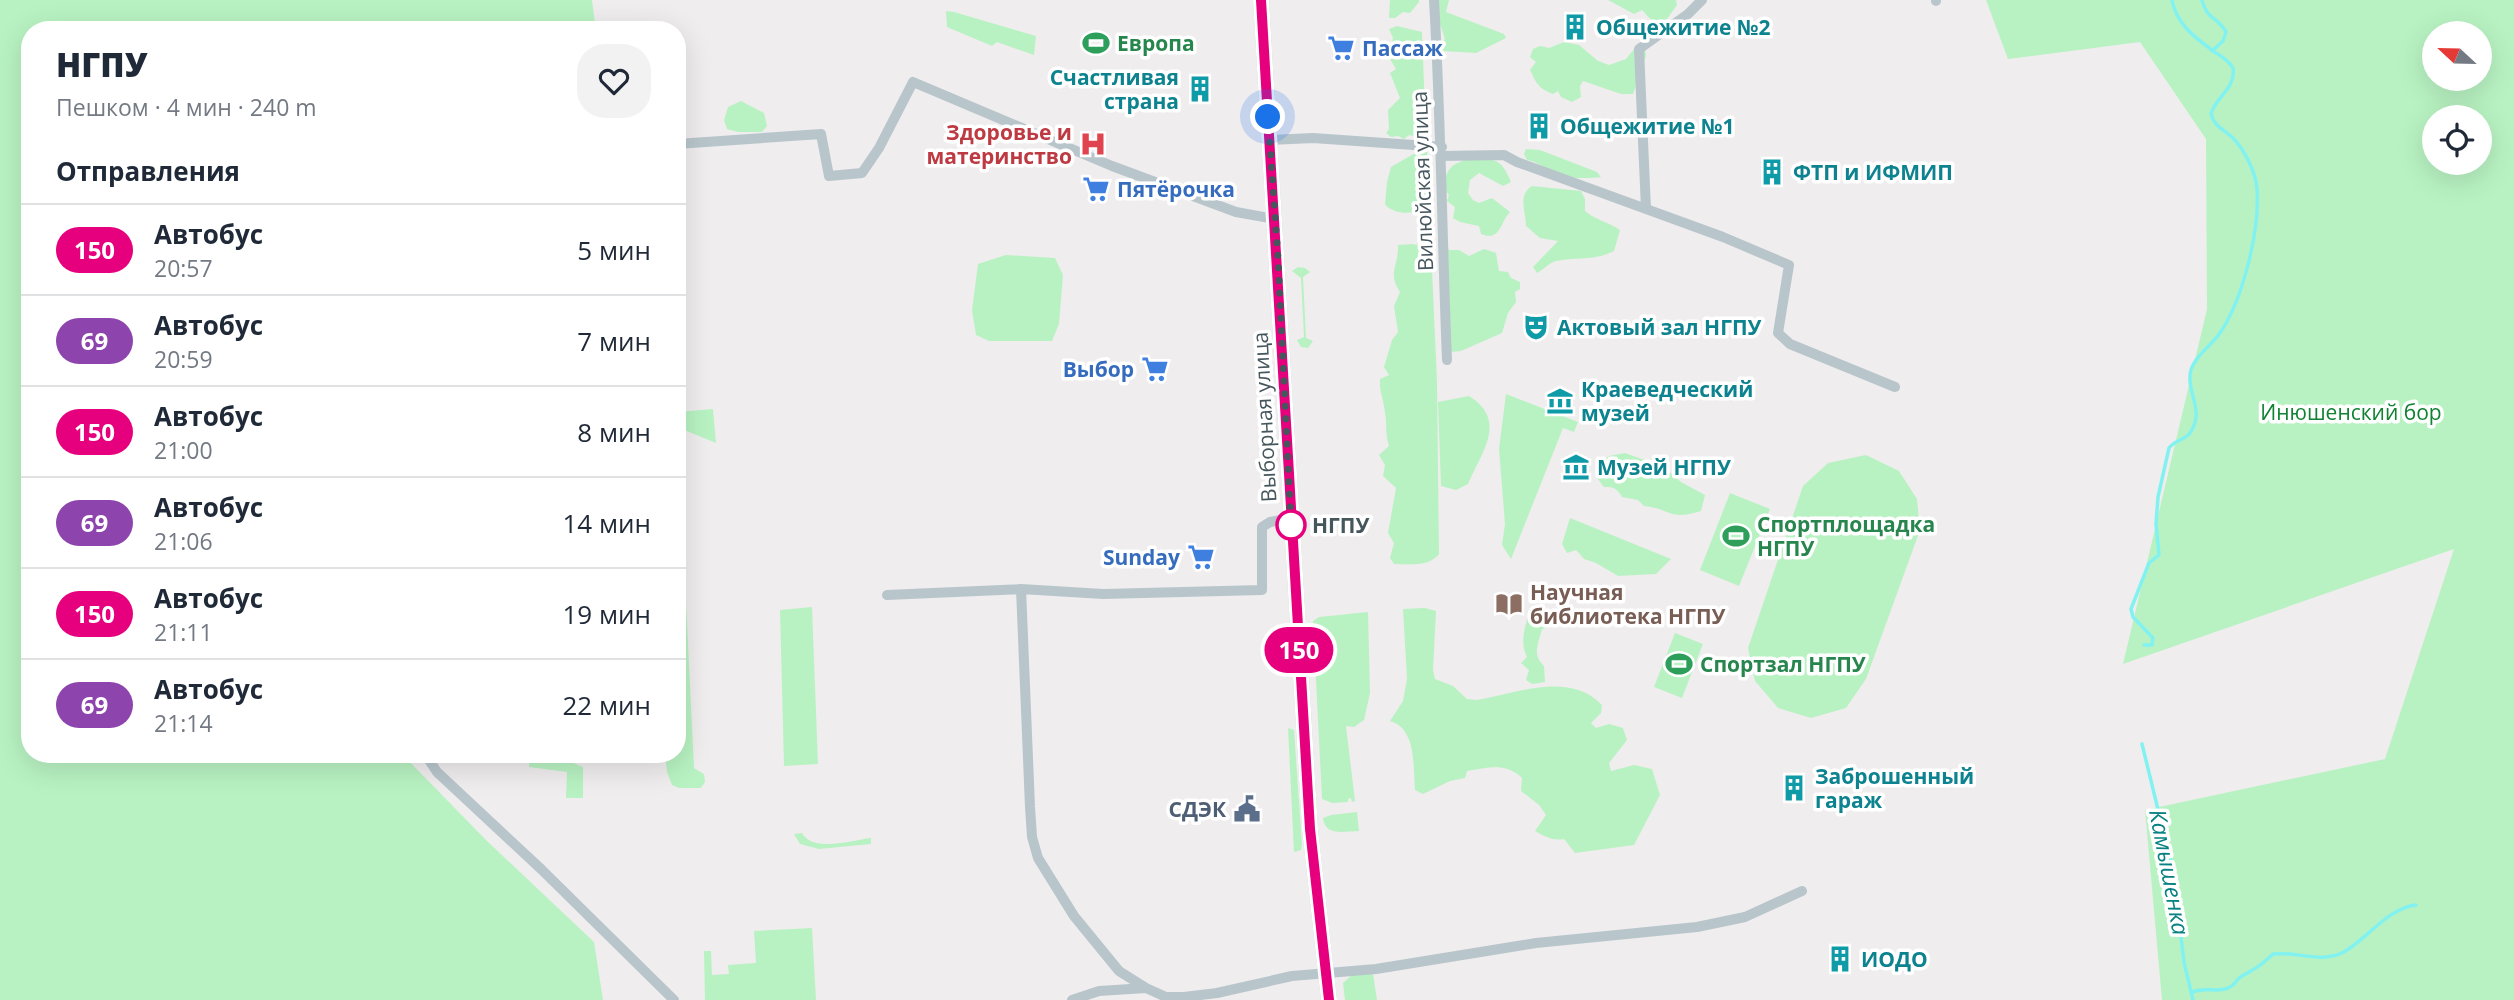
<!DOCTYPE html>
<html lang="ru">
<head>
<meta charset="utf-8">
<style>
  :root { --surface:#fff; --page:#f2f2f3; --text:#1f2937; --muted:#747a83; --line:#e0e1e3 }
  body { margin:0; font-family:"Open Sans",sans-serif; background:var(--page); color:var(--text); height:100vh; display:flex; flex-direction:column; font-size:26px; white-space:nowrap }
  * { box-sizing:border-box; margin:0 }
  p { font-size:23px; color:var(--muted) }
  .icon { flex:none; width:38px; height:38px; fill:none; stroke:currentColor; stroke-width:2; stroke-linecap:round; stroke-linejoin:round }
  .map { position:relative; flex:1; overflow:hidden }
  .side { position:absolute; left:21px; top:21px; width:665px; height:742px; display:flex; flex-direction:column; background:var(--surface); border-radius:28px; box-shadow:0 7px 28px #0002 }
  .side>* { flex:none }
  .badge { padding:0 14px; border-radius:23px; font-size:24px; line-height:46px }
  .needle { width:46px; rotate:292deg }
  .buttons { position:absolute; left:2422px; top:21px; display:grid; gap:14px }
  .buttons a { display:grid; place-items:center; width:70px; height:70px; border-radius:50%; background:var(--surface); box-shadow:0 7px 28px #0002; font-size:35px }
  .you { position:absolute; width:35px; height:35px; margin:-18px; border:5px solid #fff; border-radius:50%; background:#1a73e8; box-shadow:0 0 0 10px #1a73e833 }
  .map>.badge { position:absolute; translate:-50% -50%; box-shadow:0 0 0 4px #fff }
  h2 { padding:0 35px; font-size:26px; line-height:63px }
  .round { display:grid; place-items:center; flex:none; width:74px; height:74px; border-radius:28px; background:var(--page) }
  .headline { display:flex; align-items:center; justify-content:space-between; height:119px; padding:0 35px }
  h1 { font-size:33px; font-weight:800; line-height:52px }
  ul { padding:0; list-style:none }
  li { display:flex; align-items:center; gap:21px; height:91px; padding:0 35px; border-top:2px solid var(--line) }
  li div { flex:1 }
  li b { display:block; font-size:26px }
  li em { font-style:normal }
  li .badge { min-width:77px; font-weight:700; text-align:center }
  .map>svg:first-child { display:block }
  .green { fill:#b8f2c2; fill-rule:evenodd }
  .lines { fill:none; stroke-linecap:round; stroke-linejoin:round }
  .stream { stroke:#82f2f1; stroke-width:3.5 }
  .minor { stroke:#b8c6cc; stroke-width:10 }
  .secondary { stroke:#b8c9d1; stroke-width:16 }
  .line-casing { stroke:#fff; stroke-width:16 }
  .line { stroke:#e6007e; stroke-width:10 }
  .walk { stroke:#45565c; stroke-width:7; stroke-dasharray:0 12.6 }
  .stop-dot { fill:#fff; stroke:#e6007e; stroke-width:3.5 }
  .labels { text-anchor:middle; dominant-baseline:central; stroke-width:7; stroke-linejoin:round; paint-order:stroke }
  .culture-label { font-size:21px; font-weight:bold; fill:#0d838f; stroke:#fff; text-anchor:start }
  .leisure-label { font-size:21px; font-weight:bold; fill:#27864d; stroke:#fff; text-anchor:start }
  .shop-label { font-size:21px; font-weight:bold; fill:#366cbe; stroke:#fff; text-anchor:start }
  .health-label { font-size:21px; font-weight:bold; fill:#be3a42; stroke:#fff; text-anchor:end }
  .street-label { font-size:21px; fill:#45565c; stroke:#fff }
  .park-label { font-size:21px; fill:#108232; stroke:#fff }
  .stop-label { font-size:21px; font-weight:bold; fill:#45565c; stroke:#fff; text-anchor:start }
  .education-label { font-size:21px; font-weight:bold; fill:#785e54; stroke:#fff; text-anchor:start }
  .service-label { font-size:21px; font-weight:bold; fill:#4e5e75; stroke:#fff; text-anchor:end }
  .water-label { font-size:23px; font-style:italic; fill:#078181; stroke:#fff }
</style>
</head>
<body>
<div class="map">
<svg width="2514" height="1000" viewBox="0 0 2514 1000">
  <rect width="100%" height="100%" fill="#f0edee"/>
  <!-- green -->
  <path class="green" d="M0 0H592L595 24 601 30H30V754H402L486 840 594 942 603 1000H0Z
    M1390 0H1419V2L1410 13 1403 12 1395 18H1389Z
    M1436 0H1449L1446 12 1504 34 1506 38 1476 53 1442 51 1441 43 1445 39 1437 15Z
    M1608 0H1676L1677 5 1667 19 1653 22 1642 10 1634 14Z
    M1986 0H2514V1000H2162L2145 810 2385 759 2454 549 2123 664 2207 309 2206 139 2140 42 2008 59ZM2480 33V79H2434V33ZM2480 117V163H2434V117Z
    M946 11 954 12 1036 36 1034 55 997 42 992 46 947 27Z
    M1397 26 1422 32 1426 139 1409 135 1404 139 1398 136 1391 137 1386 133 1389 129 1388 110 1400 98 1390 73 1396 69 1390 59 1391 56 1397 55 1392 50 1395 46 1392 42 1393 38 1389 29Z
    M1564 42 1579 45 1598 61 1609 65 1626 59 1639 43 1645 47 1646 56 1633 94H1621L1583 81 1580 86 1581 97 1572 102 1561 97 1558 91 1553 94C1539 89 1536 83 1530 70L1536 62 1530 57 1533 49 1540 46 1549 48Z
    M741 101 764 113 767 126 762 132H738L727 129 724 120 728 107Z
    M1526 149 1540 150 1597 172 1601 177C1585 179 1563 179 1548 170 1540 165 1537 162 1527 160L1524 154Z
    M1417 152H1427L1429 204C1417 215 1397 216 1385 205L1387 182 1391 167Z
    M1472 158C1497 160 1501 158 1511 182L1503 186 1479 173 1470 180 1468 193 1473 200 1479 203 1492 198 1510 212C1500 222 1501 242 1481 234L1479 226 1460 222 1453 218 1455 207 1447 201 1449 195 1443 188C1447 166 1452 164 1472 158Z
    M1532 186 1581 191 1585 199V211C1595 220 1609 222 1620 230L1614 251C1595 261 1575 257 1556 261 1550 262 1543 270 1537 273L1533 267 1558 241 1540 238 1526 226C1526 212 1517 195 1532 186Z
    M1445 242 1449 250H1459L1469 256 1484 249 1496 253 1499 271 1508 272 1511 278 1520 282V289L1515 292 1516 302 1508 313 1502 333 1461 351 1450 352Z
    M1412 244 1431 247 1437 382 1439 554C1429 567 1410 564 1394 564L1390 558 1394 543 1388 533 1396 488 1383 476 1385 465 1379 455 1389 446C1385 433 1387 424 1385 412 1384 400 1379 392 1380 379L1389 375 1384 367 1392 340 1398 332 1394 306 1400 292C1387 273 1399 265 1398 245Z
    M1006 255 1055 258 1063 275 1059 324 1052 341H989L976 335 972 310 978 264Z
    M1298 267 1305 268 1310 272 1303 277 1306 338 1313 341 1308 348 1301 347 1297 340 1304 337 1301 278 1292 271Z
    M1506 394 1578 422 1574 432 1563 428 1511 559 1502 545 1505 524 1499 449Z
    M1469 396C1508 420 1482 452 1468 484L1456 490 1441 486 1438 402Z
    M713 409 716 443 677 427V412Z
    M1625 453 1664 467 1681 482 1705 495 1701 511C1668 521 1672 509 1644 506L1638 500 1622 497C1617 488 1614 487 1604 487L1597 478V465L1609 456Z
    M1866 455 1899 471 1917 499 1920 530 1866 679 1846 708 1811 718 1778 708 1755 681 1748 648 1803 486 1828 463Z
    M1730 493 1770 509 1739 586 1700 570Z
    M1570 518 1671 559 1656 574 1618 576 1596 563 1584 559 1576 550 1567 553 1562 544Z
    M677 580 685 581 694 768 704 774 705 782 701 788H679L672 785 667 772 665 754H677Z
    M812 607 818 764 784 766 780 610Z
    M1425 608 1436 611 1433 670 1435 679 1453 686 1467 699 1477 700C1517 693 1570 671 1602 705L1601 713 1591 723 1596 728 1609 724 1623 728 1627 740 1609 763 1611 771 1634 765 1652 769 1660 795 1634 845 1575 853 1564 839C1552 841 1546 837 1535 831L1546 815 1539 805 1521 791 1522 778C1505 762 1488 768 1467 771L1465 778 1450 781 1423 794 1415 790C1413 767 1417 729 1390 721L1403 701 1407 679 1403 609Z
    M1368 612 1370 693 1364 720 1354 727 1346 726 1355 801 1352 802 1351 798 1348 799V802L1332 803 1322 799 1313 621 1319 617Z
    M1529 614H1544L1557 619 1554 625 1542 629C1538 644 1532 655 1544 666L1545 682 1532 684 1526 680 1529 670 1521 663 1527 657C1520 643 1524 629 1529 614Z
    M1675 633 1703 644 1682 698 1654 687Z
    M1288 728 1294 730 1302 845 1301 850 1294 852Z
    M529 754H551L583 767V798H566L567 772 529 767Z
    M1357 812 1359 831C1344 831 1325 837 1323 818L1331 815Z
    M802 833C813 853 852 840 871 838V844L819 849 800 844 794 834Z
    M812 928 816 1000H705L704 951H711L712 975 729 974 728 965 756 963 754 931Z
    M1353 974H1373L1377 1000H1345L1343 983Z"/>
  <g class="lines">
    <!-- stream -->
    <path class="stream" d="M2202 0C2206 19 2219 18 2226 32L2223 41 2212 51
      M2144 645H2152L2153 638 2133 617 2131 609 2149 563 2159 555 2156 524 2158 497 2169 448C2175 440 2185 440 2190 433 2206 410 2185 391 2191 370 2195 356 2212 345 2220 333 2243 299 2260 230 2257 189 2256 172 2244 149 2232 137 2223 129 2214 126 2211 114 2216 96 2236 89 2233 68 2228 59 2220 56 2212 50 2194 37 2176 23 2172 0
      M2142 744 2173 871 2184 962 2193 1000
      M2193 992C2204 987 2213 992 2225 989 2235 987 2235 980 2242 976 2258 967 2259 967 2273 954 2297 951 2320 964 2344 952 2368 938 2388 908 2416 905"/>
    <!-- minor -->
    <path class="minor" d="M1434 0C1441 120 1442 240 1447 360
      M1936 0V1
      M1269 140 1313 138 1442 147
      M677 144 821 134 829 176 862 173 879 148 913 82 1112 166 1236 212 1275 219
      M1442 156 1504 155 1517 162 1723 237 1789 265 1778 333 1790 344 1895 387
      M1646 209 1639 49 1688 14 1702 0
      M1021 589 1030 807 1032 837 1038 858 1074 916 1119 971 1146 988 1166 997H1184L1217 993 1292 976 1376 969 1536 943 1697 927 1745 917 1802 891
      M887 595 1021 589 1103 594 1262 590V527L1270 522 1290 518
      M425 754 437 772 541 869 674 1000
      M1072 1000 1099 991 1146 988"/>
    <!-- secondary -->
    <path class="secondary" d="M1261 0 1310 829 1329 1000"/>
  </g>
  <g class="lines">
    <!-- line casing -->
    <g class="line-casing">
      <path id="line" d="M1261 0 1310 829 1329 1000"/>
    </g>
    <!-- line -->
    <use href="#line" class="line"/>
    <!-- walk -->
    <path class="walk" d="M1268 117 1278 258 1291 525"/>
  </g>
  <!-- icons -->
  <defs>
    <g id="building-bare" transform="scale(2.1)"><path d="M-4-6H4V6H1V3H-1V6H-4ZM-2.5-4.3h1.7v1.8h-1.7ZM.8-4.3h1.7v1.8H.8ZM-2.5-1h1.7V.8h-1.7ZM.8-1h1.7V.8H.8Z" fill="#0f9aa8" stroke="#fff" stroke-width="2.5" paint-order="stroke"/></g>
    <g id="stadium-bare" transform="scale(2.1)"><path d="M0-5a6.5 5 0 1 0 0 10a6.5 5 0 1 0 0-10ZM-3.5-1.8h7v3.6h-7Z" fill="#2e9e5b" stroke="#fff" stroke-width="2.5" paint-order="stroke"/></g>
    <g id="supermarket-bare" transform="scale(2.1)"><path d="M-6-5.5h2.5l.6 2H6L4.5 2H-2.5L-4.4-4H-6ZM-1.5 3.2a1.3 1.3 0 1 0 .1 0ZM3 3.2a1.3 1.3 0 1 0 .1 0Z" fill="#3f7fe0" stroke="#fff" stroke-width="2.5" paint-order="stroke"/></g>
    <g id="hospital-bare" transform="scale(2.1)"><path d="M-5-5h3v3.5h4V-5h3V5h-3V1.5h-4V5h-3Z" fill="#e0444e" stroke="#fff" stroke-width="2.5" paint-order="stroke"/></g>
    <g id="theatre-bare" transform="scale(2.1)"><path d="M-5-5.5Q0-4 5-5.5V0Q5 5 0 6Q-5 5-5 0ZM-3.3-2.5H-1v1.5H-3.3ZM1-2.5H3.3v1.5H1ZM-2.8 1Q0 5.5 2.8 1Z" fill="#0f9aa8" stroke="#fff" stroke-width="2.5" paint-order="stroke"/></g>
    <g id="museum-bare" transform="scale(2.1)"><path d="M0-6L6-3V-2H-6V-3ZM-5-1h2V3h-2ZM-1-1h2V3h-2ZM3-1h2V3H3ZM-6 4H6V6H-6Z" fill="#0f9aa8" stroke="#fff" stroke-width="2.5" paint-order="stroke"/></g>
    <g id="library-bare" transform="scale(2.1)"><path d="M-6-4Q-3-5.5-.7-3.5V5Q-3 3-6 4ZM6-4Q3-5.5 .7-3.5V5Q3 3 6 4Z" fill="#8d6e63" stroke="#fff" stroke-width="2.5" paint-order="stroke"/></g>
    <g id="civic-bare" transform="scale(2.1)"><path d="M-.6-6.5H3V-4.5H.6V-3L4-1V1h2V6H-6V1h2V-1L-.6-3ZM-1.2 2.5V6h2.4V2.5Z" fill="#5c6f8a" stroke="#fff" stroke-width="2.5" paint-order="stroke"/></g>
  </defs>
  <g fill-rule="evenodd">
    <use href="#building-bare" x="1575" y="27"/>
    <use href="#stadium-bare" x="1096" y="43"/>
    <use href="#supermarket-bare" x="1341" y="48"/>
    <use href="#building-bare" x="1200" y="89"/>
    <use href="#building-bare" x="1539" y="126"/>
    <use href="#hospital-bare" x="1093" y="144"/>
    <use href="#building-bare" x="1772" y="172"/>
    <use href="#supermarket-bare" x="1096" y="189"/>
    <use href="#theatre-bare" x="1536" y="327"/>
    <use href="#supermarket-bare" x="1155" y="369"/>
    <use href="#museum-bare" x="1560" y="401"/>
    <use href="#museum-bare" x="1576" y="467"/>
    <use href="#stadium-bare" x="1736" y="536"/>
    <use href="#supermarket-bare" x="1201" y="557"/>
    <use href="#library-bare" x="1509" y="604"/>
    <use href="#stadium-bare" x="1679" y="664"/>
    <use href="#building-bare" x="1794" y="788"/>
    <use href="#civic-bare" x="1247" y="809"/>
    <use href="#building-bare" x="1840" y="959"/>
  </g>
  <!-- markers -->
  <circle class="stop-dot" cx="1291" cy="525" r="14"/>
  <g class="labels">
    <!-- culture labels -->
    <g class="culture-label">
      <text x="1596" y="27">Общежитие №2</text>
      <text x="1179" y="77" text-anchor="end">Счастливая<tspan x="1179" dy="24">страна</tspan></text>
      <text x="1560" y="126">Общежитие №1</text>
      <text x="1793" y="172">ФТП и ИФМИП</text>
      <text x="1557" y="327">Актовый зал НГПУ</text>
      <text x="1581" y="389">Краеведческий<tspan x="1581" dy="24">музей</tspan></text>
      <text x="1597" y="467">Музей НГПУ</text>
      <text x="1815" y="776">Заброшенный<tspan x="1815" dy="24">гараж</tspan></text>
      <text x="1861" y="959">ИОДО</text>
    </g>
    <!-- leisure labels -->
    <g class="leisure-label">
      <text x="1117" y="43">Европа</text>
      <text x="1757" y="524">Спортплощадка<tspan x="1757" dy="24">НГПУ</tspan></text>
      <text x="1700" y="664">Спортзал НГПУ</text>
    </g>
    <!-- shop labels -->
    <g class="shop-label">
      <text x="1362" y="48">Пассаж</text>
      <text x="1117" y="189">Пятёрочка</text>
      <text x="1134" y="369" text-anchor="end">Выбор</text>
      <text x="1180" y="557" text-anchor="end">Sunday</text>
    </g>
    <!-- health labels -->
    <g class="health-label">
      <text x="1072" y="132">Здоровье и<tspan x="1072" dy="24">материнство</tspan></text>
    </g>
    <!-- street labels -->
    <g class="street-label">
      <text transform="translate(1422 181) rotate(-92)">Вилюйская улица</text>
      <text transform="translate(1264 417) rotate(-93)">Выборная улица</text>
    </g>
    <!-- park labels -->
    <g class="park-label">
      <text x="2351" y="412">Инюшенский бор</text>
    </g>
    <!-- stop labels -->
    <g class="stop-label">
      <text x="1312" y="525">НГПУ</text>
    </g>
    <!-- education labels -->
    <g class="education-label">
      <text x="1530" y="592">Научная<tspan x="1530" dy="24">библиотека НГПУ</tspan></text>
    </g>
    <!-- service labels -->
    <g class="service-label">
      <text x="1226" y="809">СДЭК</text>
    </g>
    <!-- water labels -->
    <g class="water-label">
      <text transform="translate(2170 872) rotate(79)">Камышенка</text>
    </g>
  </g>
</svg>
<div class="buttons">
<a><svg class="needle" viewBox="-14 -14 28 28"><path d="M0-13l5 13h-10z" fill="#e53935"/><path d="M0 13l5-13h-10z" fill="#747a83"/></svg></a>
<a><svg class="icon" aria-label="locate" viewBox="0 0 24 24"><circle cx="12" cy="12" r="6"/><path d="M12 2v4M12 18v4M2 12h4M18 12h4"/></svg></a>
</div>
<div class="you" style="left:1268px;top:117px"></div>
<b class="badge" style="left:1299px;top:650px;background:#e6007e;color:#fff">150</b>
<section class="side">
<div class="headline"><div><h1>НГПУ</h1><p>Пешком · 4 мин · 240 m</p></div><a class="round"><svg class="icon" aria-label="heart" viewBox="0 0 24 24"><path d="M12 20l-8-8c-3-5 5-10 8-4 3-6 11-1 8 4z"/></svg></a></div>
<h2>Отправления</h2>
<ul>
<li><span class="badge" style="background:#e6007e;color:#fff">150</span><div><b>Автобус</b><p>20:57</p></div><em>5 мин</em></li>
<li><span class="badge" style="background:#8e44ad;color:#fff">69</span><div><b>Автобус</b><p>20:59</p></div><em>7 мин</em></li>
<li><span class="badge" style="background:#e6007e;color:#fff">150</span><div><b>Автобус</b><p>21:00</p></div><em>8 мин</em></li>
<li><span class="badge" style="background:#8e44ad;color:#fff">69</span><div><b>Автобус</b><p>21:06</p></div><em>14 мин</em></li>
<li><span class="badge" style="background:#e6007e;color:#fff">150</span><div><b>Автобус</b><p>21:11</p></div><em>19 мин</em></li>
<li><span class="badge" style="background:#8e44ad;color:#fff">69</span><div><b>Автобус</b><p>21:14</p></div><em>22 мин</em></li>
</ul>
</section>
</div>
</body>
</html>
